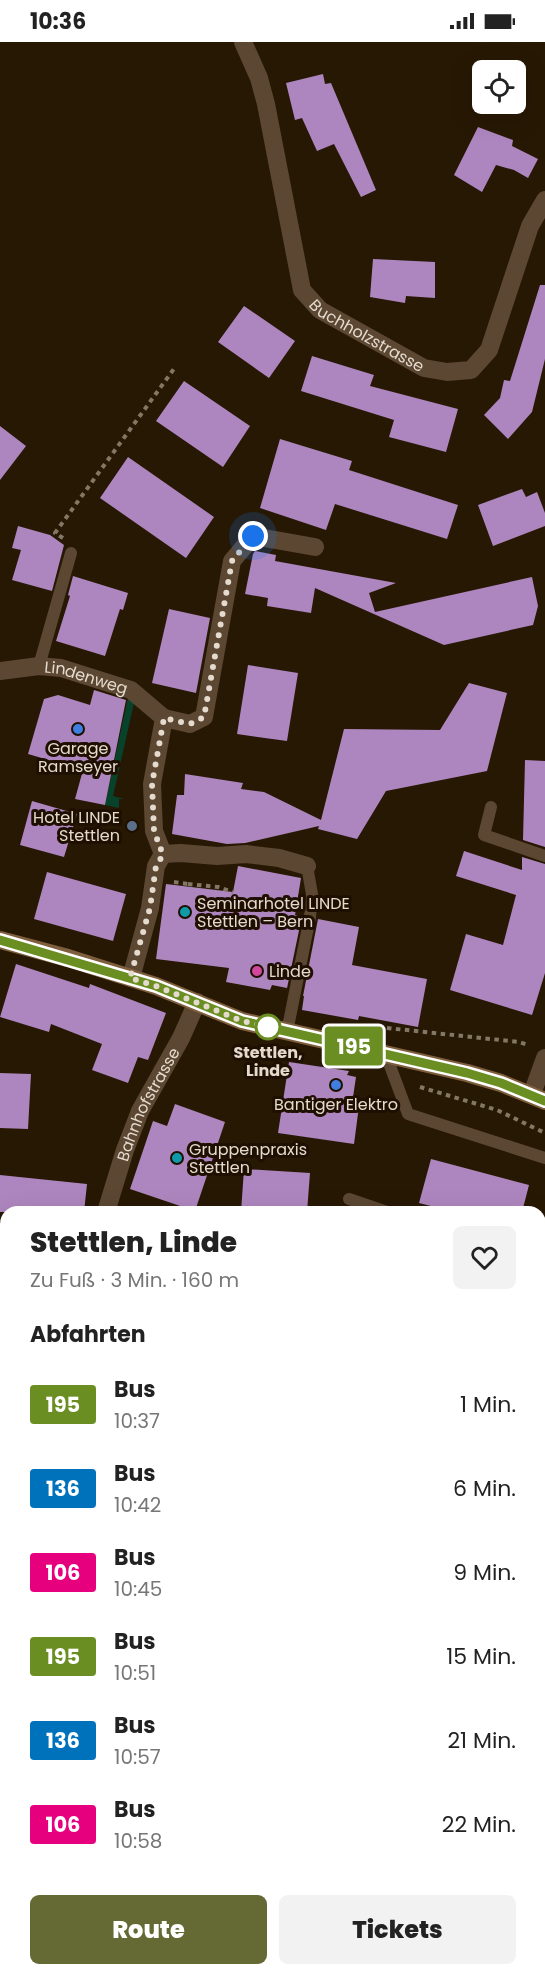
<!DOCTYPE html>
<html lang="de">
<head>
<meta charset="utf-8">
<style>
  :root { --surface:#fff; --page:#f2f2f2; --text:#222; --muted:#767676; --accent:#656a34 }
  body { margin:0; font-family:Poppins,sans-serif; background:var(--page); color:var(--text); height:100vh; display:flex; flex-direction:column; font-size:22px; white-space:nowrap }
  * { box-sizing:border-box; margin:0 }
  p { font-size:20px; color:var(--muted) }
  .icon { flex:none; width:33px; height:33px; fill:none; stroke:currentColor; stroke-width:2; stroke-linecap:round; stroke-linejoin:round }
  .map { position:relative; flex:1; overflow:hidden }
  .drawer { position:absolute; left:0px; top:1164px; width:546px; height:770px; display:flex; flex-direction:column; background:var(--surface); border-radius:18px 18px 0 0; box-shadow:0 6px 24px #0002 }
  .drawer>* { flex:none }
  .badge { padding:0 12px; border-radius:4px; font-size:21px; line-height:39px }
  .fabs { position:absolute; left:472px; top:18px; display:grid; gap:12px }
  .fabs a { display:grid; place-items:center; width:54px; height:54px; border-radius:9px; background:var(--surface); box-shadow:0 6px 24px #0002; font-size:30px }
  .you { position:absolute; width:30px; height:30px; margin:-15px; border:4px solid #fff; border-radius:50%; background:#1a73e8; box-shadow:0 0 0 9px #1a73e833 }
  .map>.badge { position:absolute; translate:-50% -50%; box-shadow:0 0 0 3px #fff }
  h2 { padding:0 30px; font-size:22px; line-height:54px }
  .round { display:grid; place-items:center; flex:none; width:63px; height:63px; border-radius:9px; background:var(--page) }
  .summary { display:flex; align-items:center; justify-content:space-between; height:102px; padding:0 30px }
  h1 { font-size:28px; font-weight:800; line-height:45px }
  .primary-button { display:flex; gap:12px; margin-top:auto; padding:12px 30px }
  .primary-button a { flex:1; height:69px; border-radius:9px; background:var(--accent); color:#fff; font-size:24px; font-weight:800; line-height:69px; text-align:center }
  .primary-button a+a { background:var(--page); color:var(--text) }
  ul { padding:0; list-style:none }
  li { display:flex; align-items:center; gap:18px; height:84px; padding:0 30px }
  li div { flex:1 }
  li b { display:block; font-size:22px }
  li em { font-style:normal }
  li .badge { min-width:66px; font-weight:700; text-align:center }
  .status { display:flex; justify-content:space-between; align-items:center; height:42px; padding:0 30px; background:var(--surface); direction:ltr }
  .status svg { height:16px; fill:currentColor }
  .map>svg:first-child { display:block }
  .green { fill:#07432b }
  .building { fill:#ae86bf }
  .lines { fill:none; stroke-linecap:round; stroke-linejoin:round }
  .path { stroke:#837766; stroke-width:4; stroke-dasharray:4.5 4.5; stroke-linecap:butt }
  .lane { stroke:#5b4732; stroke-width:12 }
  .street { stroke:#5b4732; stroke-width:18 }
  .secondary { stroke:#7e5e3c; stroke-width:18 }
  .rail-casing { stroke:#8b7f6f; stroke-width:7 }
  .rail { stroke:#1e0f00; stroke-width:4.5; stroke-dasharray:14; stroke-linecap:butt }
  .line-casing { stroke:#fff; stroke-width:14 }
  .line { stroke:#6b8e23; stroke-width:9 }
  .walk { stroke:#e4dacd; stroke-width:6; stroke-dasharray:0 10.8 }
  .shop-dot { fill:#3f7fe0; stroke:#1e0f00; stroke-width:2 }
  .service-dot { fill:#5c6f8a; stroke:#1e0f00; stroke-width:2 }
  .culture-dot { fill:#0f9aa8; stroke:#1e0f00; stroke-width:2 }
  .hotel-dot { fill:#d1479c; stroke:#1e0f00; stroke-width:2 }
  .stop-dot { fill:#fff; stroke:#6b8e23; stroke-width:3 }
  .labels { text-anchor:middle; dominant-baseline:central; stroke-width:6; stroke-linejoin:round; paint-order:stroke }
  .street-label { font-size:16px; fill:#e4dacd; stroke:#1e0f00 }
  .poi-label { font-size:16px; fill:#e4dacd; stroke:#1e0f00; text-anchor:start }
  .stop-label { font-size:16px; font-weight:bold; fill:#e4dacd; stroke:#1e0f00 }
</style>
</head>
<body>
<div class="status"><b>10:36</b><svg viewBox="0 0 49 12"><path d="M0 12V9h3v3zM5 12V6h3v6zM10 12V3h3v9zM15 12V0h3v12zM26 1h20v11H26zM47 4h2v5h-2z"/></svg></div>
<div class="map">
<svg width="545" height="1933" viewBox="0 0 545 1933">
  <rect width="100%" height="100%" fill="#271804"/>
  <!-- green -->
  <path class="green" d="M128 656 134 661 113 754 124 757H119V766L105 763Z"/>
  <!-- building -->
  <path class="building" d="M323 32 325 42 331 41 376 148 361 155 334 102 317 109 302 76 295 78 286 41Z
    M478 85 513 98 512 104 538 117 528 136 514 128 496 123 482 150 454 133Z
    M373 217 435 220V256L406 254 405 261 370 255Z
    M540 243H545V317L532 370 508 397 484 373 500 356 504 338 510 339Z
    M244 264 295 299 269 336 218 300Z
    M312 314 374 333 370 344 458 367 446 410 389 395 394 378 301 349Z
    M184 339 250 384 223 425 156 379Z
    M0 384 26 404 0 438Z
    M280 397 352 419 349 428 458 463 447 497 335 462 326 488 260 466Z
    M128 415 214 475 186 516 100 456Z
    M522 447 526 455 537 450 545 471V484L493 504 478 463Z
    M18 484 50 493 64 503 52 549 12 538 21 508 12 506Z
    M255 509 276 513 275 519 396 541 369 551 375 570 532 535 538 564 533 583 444 603 315 546 311 571 267 564 268 556 245 552 253 512Z
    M73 534 128 551 123 568 120 567 105 614 56 599 70 554 68 553Z
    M169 567 210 576 196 651 152 641Z
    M248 623 298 631 287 699 237 692Z
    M469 641 507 651 487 729 386 749 357 797 318 787 319 784 245 801 227 802 172 792 177 753H184L185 732 243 741 241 747 264 750 321 778 344 687 440 688Z
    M94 648 126 658 105 763 75 757 83 728 28 712 44 657 58 653 90 663Z
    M525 718 545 719V805L523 798Z
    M32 759 77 772 64 815 20 803Z
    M464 809 522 828V815L545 822V931L532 973 450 948 466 892 503 903 516 853 456 834Z
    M238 824 301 836 295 873 302 874 286 951 287 946 272 943 270 948 226 940 229 926 156 917 166 842 233 850Z
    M47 830 126 852 113 899 34 877Z
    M318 877 359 885 352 923 427 937 418 985 359 974 358 978 302 968 304 954H303Z
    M16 922 89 946 90 942 166 971 148 1018 138 1015 128 1041 92 1028 102 1002 51 982 49 990 0 975Z
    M289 1020 349 1029 347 1033 356 1035 352 1062 359 1064 354 1102 278 1091Z
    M0 1031 31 1032 28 1087 0 1086Z
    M175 1062 225 1080 195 1169 130 1147 153 1079 167 1084Z
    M431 1117 529 1143 522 1170H454L419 1161Z
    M244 1127 310 1131 307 1170H241Z
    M0 1133 87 1142 84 1170H0Z"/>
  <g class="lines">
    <!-- path -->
    <path class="path" d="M63 496 55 491 176 324
      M174 840 188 842V845
      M188 842 218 845 233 850
      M378 985 519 1000 528 1003
      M420 1045 497 1068 545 1091
      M540 1740H545
      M0 1763 6 1764"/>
    <!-- lane -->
    <path class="lane" d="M39 624 71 511
      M491 765 484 793 545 814
      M287 990 310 875 312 852 307 824
      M386 1013 408 1072 545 1116
      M349 1157 387 1170
      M540 1216 545 1214"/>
    <!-- street -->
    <g class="street">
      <path id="s1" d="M243 0 259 36 266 62 302 248 320 268 424 326 447 330 471 328 489 308 530 184 545 158"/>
      <path id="s2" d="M0 629 39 624 61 626 131 648 164 676 152 742 154 789 163 812"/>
      <path d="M164 676 190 682 204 675 232 519 253 494 315 505"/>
      <path d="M163 812 181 811 217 814 246 812 279 816 307 824"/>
      <path d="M131 936 150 866 156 824 163 812"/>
      <path d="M532 1052 545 1016"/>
      <path id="s3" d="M106 1170 125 1108 140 1069 181 996 197 960"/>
      <path d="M540 1796H545"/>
      <path d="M99 1932 105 1933"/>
    </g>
    <!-- secondary -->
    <path class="secondary" d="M0 898 68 916 156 944 242 979 467 1031 501 1041 545 1059"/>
    <!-- rail casing -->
    <g class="rail-casing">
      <path id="rail" d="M0 1731H6
        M0 1744H6
        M540 1759 545 1760
        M540 1775 545 1776"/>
    </g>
    <!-- rail -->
    <use href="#rail" class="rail"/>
  </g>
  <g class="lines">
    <!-- line casing -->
    <g class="line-casing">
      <path id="line" d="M0 898 156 944 242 979 467 1031 501 1041 545 1059"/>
    </g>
    <!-- line -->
    <use href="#line" class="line"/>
    <!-- walk -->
    <path class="walk" d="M253 494 232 519 204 675 190 682 164 676 152 742 154 789 163 813 156 824 150 866 130 936 156 944 242 979 268 985"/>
  </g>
  <!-- markers -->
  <g class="shop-dot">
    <circle cx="78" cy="687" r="6"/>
    <circle cx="336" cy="1043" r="6"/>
  </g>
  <circle class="service-dot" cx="132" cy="784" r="6"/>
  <g class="culture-dot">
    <circle cx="185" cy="870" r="6"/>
    <circle cx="177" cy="1116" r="6"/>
  </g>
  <circle class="hotel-dot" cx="257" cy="929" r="6"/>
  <circle class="stop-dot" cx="268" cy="985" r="12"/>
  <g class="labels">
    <!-- street labels -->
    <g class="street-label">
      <text stroke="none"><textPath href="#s1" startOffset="336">Buchholzstrasse</textPath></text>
      <text stroke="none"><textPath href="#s2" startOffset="88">Lindenweg</textPath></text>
      <text stroke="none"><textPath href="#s3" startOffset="116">Bahnhofstrasse</textPath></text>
    </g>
    <!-- poi labels -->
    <g class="poi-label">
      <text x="78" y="706" text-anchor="middle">Garage<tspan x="78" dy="18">Ramseyer</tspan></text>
      <text x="120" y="775" text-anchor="end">Hotel LINDE<tspan x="120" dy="18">Stettlen</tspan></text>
      <text x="197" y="861">Seminarhotel LINDE<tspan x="197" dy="18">Stettlen – Bern</tspan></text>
      <text x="269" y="929">Linde</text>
      <text x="336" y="1062" text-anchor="middle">Bantiger Elektro</text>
      <text x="189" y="1107">Gruppenpraxis<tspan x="189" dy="18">Stettlen</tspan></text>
    </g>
    <!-- stop labels -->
    <g class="stop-label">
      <text x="268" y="1010">Stettlen,<tspan x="268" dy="18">Linde</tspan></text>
    </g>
  </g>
</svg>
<div class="fabs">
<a><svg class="icon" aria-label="locate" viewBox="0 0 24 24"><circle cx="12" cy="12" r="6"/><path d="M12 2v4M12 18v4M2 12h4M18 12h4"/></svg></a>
</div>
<div class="you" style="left:253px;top:494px"></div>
<b class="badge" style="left:354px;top:1004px;background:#6b8e23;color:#fff">195</b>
<section class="drawer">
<div class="summary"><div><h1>Stettlen, Linde</h1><p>Zu Fuß · 3 Min. · 160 m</p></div><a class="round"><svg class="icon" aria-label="heart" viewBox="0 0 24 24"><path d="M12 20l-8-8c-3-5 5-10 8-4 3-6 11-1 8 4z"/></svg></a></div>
<h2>Abfahrten</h2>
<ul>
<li><span class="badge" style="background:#6b8e23;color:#fff">195</span><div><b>Bus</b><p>10:37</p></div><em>1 Min.</em></li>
<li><span class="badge" style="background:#0072bc;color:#fff">136</span><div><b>Bus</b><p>10:42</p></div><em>6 Min.</em></li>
<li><span class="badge" style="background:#e6007e;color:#fff">106</span><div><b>Bus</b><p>10:45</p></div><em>9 Min.</em></li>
<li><span class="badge" style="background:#6b8e23;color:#fff">195</span><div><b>Bus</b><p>10:51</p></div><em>15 Min.</em></li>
<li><span class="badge" style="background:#0072bc;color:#fff">136</span><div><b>Bus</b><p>10:57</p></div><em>21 Min.</em></li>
<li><span class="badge" style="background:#e6007e;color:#fff">106</span><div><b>Bus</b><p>10:58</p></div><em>22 Min.</em></li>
</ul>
<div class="primary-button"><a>Route</a><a>Tickets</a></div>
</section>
</div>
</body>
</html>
